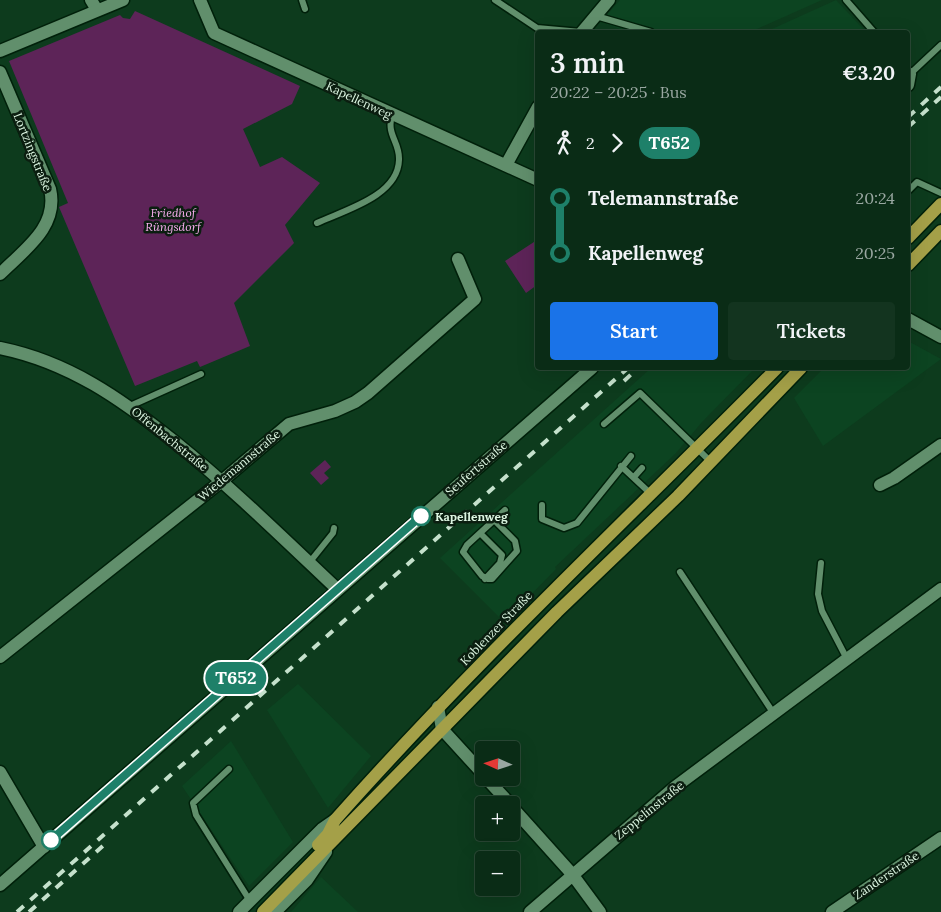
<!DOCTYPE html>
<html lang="en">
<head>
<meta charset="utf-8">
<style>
  :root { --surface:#0a2c16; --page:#13341f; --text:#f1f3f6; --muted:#99a7a1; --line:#2a4835; --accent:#1a73e8 }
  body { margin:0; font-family:Lora,serif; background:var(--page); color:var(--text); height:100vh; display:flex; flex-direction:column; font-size:19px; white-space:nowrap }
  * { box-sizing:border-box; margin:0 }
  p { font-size:16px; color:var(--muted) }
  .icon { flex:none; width:28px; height:28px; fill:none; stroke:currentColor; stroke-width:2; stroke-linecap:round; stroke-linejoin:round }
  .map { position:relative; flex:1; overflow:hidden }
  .details { position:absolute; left:535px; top:30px; width:375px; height:340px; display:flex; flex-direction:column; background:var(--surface); border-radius:5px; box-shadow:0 5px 20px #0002,0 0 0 1px var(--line) }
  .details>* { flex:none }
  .badge { padding:0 10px; border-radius:16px; font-size:18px; line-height:32px }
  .needle { width:32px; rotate:273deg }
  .tools { position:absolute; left:475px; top:741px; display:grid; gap:10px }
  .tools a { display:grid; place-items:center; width:45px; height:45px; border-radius:5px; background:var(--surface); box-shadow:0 5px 20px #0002,0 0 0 1px var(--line); font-size:25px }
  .map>.badge { position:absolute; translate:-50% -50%; box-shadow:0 0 0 2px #fff }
  .legs { display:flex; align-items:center; gap:8px; height:55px; padding:0 15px; font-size:16px }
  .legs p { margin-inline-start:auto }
  .headline { display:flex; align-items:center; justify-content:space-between; height:85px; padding:0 15px }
  h1 { font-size:28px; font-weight:600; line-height:38px }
  .button { display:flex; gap:10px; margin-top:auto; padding:10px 15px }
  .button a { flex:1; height:58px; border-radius:5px; background:var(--accent); color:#fff; font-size:20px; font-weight:600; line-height:58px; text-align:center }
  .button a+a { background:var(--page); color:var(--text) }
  ul { padding:0 15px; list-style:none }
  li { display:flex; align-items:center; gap:18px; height:55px; font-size:19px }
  li i { display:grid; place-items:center; width:8px; height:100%; margin:0 6px; background:currentColor }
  li i::after { content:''; width:12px; height:12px; margin:-6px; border:4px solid; border-radius:50%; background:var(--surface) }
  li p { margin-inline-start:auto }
  li:first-child i { background:linear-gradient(#0000 50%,currentColor 0) }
  li:last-child i { background:linear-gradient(currentColor 50%,#0000 0) }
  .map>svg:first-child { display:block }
  .built { fill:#0c4421 }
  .green { fill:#5d2458 }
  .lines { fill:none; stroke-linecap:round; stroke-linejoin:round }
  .service-casing { stroke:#00200a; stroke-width:9 }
  .minor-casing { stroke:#00200a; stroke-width:15 }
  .secondary-casing { stroke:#00200a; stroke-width:15 }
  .primary-casing { stroke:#00200a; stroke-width:15 }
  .service { stroke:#618f6c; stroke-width:6 }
  .minor { stroke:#618f6c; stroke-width:12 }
  .secondary { stroke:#618f6c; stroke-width:12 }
  .primary { stroke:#a4a048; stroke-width:12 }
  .rail { stroke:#c5e1cc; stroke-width:4; stroke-dasharray:9 9; stroke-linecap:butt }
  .line-1-casing { stroke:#fff; stroke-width:11 }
  .line-1 { stroke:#1e8069; stroke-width:8 }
  .stop-1-dot { fill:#fff; stroke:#1e8069; stroke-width:2.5 }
  .labels { text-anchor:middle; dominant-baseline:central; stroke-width:5; stroke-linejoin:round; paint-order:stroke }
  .street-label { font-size:12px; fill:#dcf5e1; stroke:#0b1e10 }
  .park-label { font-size:12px; font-style:italic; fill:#f8adee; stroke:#0b1e10 }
  .stop-label { font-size:12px; font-weight:bold; fill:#dcf5e1; stroke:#0b1e10; text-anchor:start }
</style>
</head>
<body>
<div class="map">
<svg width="941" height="912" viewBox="0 0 941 912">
  <rect width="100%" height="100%" fill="#0d3b1d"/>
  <!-- built -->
  <path class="built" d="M620 0H822L750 32H629L601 22Z
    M836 0 866 32H765L772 29Z
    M908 341 941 359 823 446 794 398 824 368H908Z
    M651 368H755L702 422 676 453 555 567 556 569 504 622 440 558Z
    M298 684 371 756 328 808 267 710Z
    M231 741 293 842 249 886 182 786Z
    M321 877 358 912H291Z"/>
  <!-- green -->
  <path class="green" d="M135 11 300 86 292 104 243 129 260 167 282 157 320 183 285 225 294 243 234 303 250 346 200 367 197 361 135 386 59 207 68 203 9 61 120 15 123 18 130 19Z
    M537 240V285L526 293 505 261Z
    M325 460 331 467 324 473 329 478 321 485 310 473Z"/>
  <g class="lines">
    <!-- service casing -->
    <g class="service-casing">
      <path id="service" d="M302 0 305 9
        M495 0 537 28 581 32
        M846 0 874 32
        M596 16 651 32
        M908 72 910 74 941 45
        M909 190 917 182 941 193
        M317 223C345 210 398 196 399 160 400 142 386 135 392 115
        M130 406 201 374
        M604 424 640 393 710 461
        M621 466 651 494
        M634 477 642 468
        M542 505V519L564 528 577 523 631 456
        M494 520 515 541 517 551 492 579H488L482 576 463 552 467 545 505 510
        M480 533 502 555 500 563 485 579
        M309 563 333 533 334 528
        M821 563 818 594 822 611 847 659
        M680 572 774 714
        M229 769 193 803 196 815 250 901"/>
    </g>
    <!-- minor casing -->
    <g class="minor-casing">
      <path id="minor" d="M91 0 97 10
        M200 0 214 33 538 180
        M582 32 609 0
        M0 72 50 189C59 227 24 250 0 274
        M908 85 910 74
        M506 165 538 107
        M908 319 941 337
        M0 348C69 362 121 399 175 442 232 488 284 539 337 589
        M880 485 894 478 941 445
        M0 657 223 480 289 424 335 411 355 402 368 393 475 299 458 259
        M438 707 442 729 484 775
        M0 772 44 847
        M486 778 511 805
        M511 806 572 874 600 912
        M0 885 592 368
        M530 912 675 787 941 589
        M832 912 941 838"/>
    </g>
    <!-- secondary casing -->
    <g class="secondary-casing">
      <path id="secondary" d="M0 51 123 0
        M239 912 322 829 335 820
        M275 912 307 880 326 852"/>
    </g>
    <!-- primary casing -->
    <g class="primary-casing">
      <path id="primary" d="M908 238 941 204
        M908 265 941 231
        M318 845 328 834 335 820C475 662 629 518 777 368
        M263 912 557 612 678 496 801 368"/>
    </g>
    <!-- service -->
    <use href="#service" class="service"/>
    <!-- minor -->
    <use href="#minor" class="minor"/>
    <!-- secondary -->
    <use href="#secondary" class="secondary"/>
    <!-- primary -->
    <use href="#primary" class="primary"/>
    <!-- rail -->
    <path class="rail" d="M908 117 941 87
      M908 127 941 97
      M624 381 638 368
      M17 912 628 368
      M29 912 105 844"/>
  </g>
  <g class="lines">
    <!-- line-1 casing -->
    <g class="line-1-casing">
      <path id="line-1" d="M51 840 421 516"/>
    </g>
    <!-- line-1 -->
    <use href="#line-1" class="line-1"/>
  </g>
  <!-- markers -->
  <g class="stop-1-dot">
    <circle cx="421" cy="516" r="9"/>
    <circle cx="51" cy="840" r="9"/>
  </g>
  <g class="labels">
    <!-- street labels -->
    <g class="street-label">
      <text transform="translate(359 100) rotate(25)">Kapellenweg</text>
      <text transform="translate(33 152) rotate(68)">Lortzingstraße</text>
      <text transform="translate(170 439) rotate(39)">Offenbachstraße</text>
      <text transform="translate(239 465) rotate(-40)">Wiedemannstraße</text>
      <text transform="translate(476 468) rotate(-41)">Seufertstraße</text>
      <text transform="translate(496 628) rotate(-46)">Koblenzer Straße</text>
      <text transform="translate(649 810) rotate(-39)">Zeppelinstraße</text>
      <text transform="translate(886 875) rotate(-34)">Zanderstraße</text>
    </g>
    <!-- park labels -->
    <g class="park-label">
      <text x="173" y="212">Friedhof<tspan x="173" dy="14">Rüngsdorf</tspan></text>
    </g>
    <!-- stop labels -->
    <g class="stop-label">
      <text x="435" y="516">Kapellenweg</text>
    </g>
  </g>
</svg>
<div class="tools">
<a><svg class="needle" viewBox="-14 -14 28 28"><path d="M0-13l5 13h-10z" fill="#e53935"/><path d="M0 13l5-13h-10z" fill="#99a7a1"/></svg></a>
<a>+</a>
<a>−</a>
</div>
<b class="badge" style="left:236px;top:678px;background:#1e8069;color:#fff">T652</b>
<section class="details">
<div class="headline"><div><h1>3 min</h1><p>20:22 – 20:25 · Bus</p></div><b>€3.20</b></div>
<div class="legs"><svg class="icon" aria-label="walk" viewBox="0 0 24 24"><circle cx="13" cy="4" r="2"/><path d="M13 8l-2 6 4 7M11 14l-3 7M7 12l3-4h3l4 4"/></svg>2<svg class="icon" aria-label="forward" viewBox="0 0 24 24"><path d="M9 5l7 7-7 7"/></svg><b class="badge" style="background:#1e8069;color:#fff">T652</b></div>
<ul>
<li><i style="color:#1e8069"></i><b>Telemannstraße</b><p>20:24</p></li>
<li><i style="color:#1e8069"></i><b>Kapellenweg</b><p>20:25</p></li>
</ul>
<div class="button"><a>Start</a><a>Tickets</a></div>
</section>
</div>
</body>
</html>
